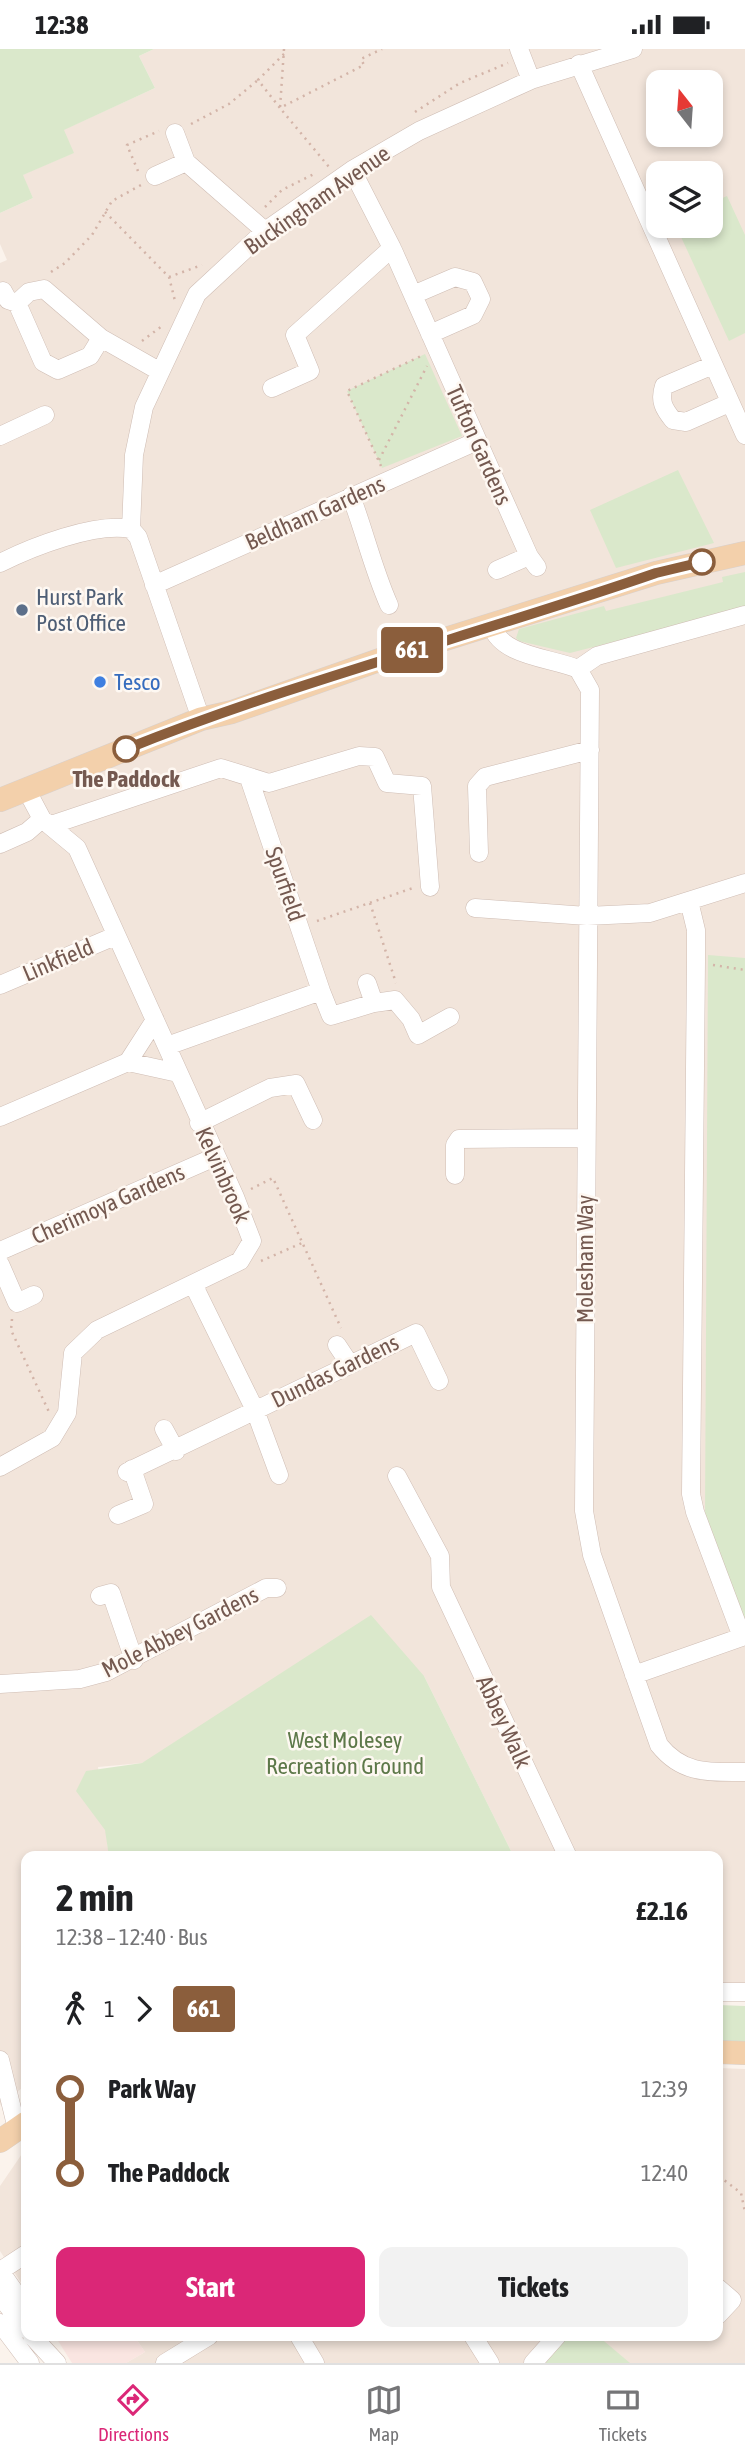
<!DOCTYPE html>
<html lang="en">
<head>
<meta charset="utf-8">
<style>
  :root { --surface:#fff; --page:#f2f2f2; --text:#202124; --muted:#757577; --line:#e0e0e0; --accent:#db2777 }
  body { margin:0; font-family:"Asap Condensed",sans-serif; background:var(--page); color:var(--text); height:100vh; display:flex; flex-direction:column; font-size:26px; white-space:nowrap }
  * { box-sizing:border-box; margin:0 }
  p { font-size:23px; color:var(--muted) }
  .icon { flex:none; width:38px; height:38px; fill:none; stroke:currentColor; stroke-width:2; stroke-linecap:round; stroke-linejoin:round }
  .map { position:relative; flex:1; overflow:hidden }
  .panel { position:absolute; left:21px; top:1802px; width:702px; height:490px; display:flex; flex-direction:column; background:var(--surface); border-radius:14px; box-shadow:0 4px 10px #0003 }
  .panel>* { flex:none }
  .badge { padding:0 14px; border-radius:5px; font-size:24px; line-height:46px }
  .needle { width:46px; rotate:343deg }
  .fabs { position:absolute; left:646px; top:21px; display:grid; gap:14px }
  .fabs a { display:grid; place-items:center; width:77px; height:77px; border-radius:14px; background:var(--surface); box-shadow:0 4px 10px #0003; font-size:35px }
  .map>.badge { position:absolute; translate:-50% -50%; box-shadow:0 0 0 4px #fff }
  .legs { display:flex; align-items:center; gap:10px; height:77px; padding:0 35px; font-size:23px }
  .legs p { margin-inline-start:auto }
  .headline { display:flex; align-items:center; justify-content:space-between; height:119px; padding:0 35px }
  h1 { font-size:38px; font-weight:700; line-height:52px }
  .cta { display:flex; gap:14px; margin-top:auto; padding:14px 35px }
  .cta a { flex:1; height:80px; border-radius:14px; background:var(--accent); color:#fff; font-size:28px; font-weight:700; line-height:80px; text-align:center }
  .cta a+a { background:var(--page); color:var(--text) }
  ul { padding:0 35px; list-style:none }
  li { display:flex; align-items:center; gap:24px; height:84px; font-size:26px }
  li i { display:grid; place-items:center; width:10px; height:100%; margin:0 9px; background:currentColor }
  li i::after { content:''; width:18px; height:18px; margin:-9px; border:5px solid; border-radius:50%; background:var(--surface) }
  li p { margin-inline-start:auto }
  li:first-child i { background:linear-gradient(#0000 50%,currentColor 0) }
  li:last-child i { background:linear-gradient(currentColor 50%,#0000 0) }
  .status { display:flex; justify-content:space-between; align-items:center; height:49px; padding:0 35px; background:var(--surface); direction:ltr }
  .status svg { height:19px; fill:currentColor }
  .menu { display:flex; justify-content:space-around; align-items:center; height:98px; border-top:2px solid var(--line); background:var(--surface); font-size:19px; color:var(--muted) }
  .menu a { display:grid; justify-items:center; gap:4px }
  .menu .active { color:var(--accent) }
  .map>svg:first-child { display:block }
  .residential { fill:#f2e5db; fill-rule:evenodd }
  .commercial { fill:#fae5e1 }
  .green { fill:#dae8cb }
  .lines { fill:none; stroke-linecap:round; stroke-linejoin:round }
  .minor-casing { stroke:#cfbdb4; stroke-width:19 }
  .major-casing { stroke:#d8d1ce; stroke-width:24 }
  .path { stroke:#d3b4a8; stroke-width:2.5; stroke-dasharray:2 5; stroke-linecap:butt }
  .minor { stroke:#fff; stroke-width:18 }
  .major { stroke:#f3d0ab; stroke-width:23 }
  .line-1-casing { stroke:#fff; stroke-width:16 }
  .line-1 { stroke:#8b5e3c; stroke-width:10 }
  .stop-1-dot { fill:#fff; stroke:#8b5e3c; stroke-width:3.5 }
  .service-dot { fill:#5c6f8a; stroke:#fef8f2; stroke-width:2.5 }
  .shop-dot { fill:#3f7fe0; stroke:#fef8f2; stroke-width:2.5 }
  .labels { text-anchor:middle; dominant-baseline:central; stroke-width:5; stroke-linejoin:round; paint-order:stroke }
  .street-label { font-size:23px; fill:#745950; stroke:#fef8f2 }
  .service-label { font-size:23px; fill:#4e5e75; stroke:#fef8f2; text-anchor:start }
  .shop-label { font-size:23px; fill:#366cbe; stroke:#fef8f2; text-anchor:start }
  .stop-label { font-size:23px; font-weight:bold; fill:#745950; stroke:#fef8f2 }
  .park-label { font-size:23px; fill:#5d7849; stroke:#fef8f2 }
</style>
</head>
<body>
<div class="status"><b>12:38</b><svg viewBox="0 0 49 12"><path d="M0 12V9h3v3zM5 12V6h3v6zM10 12V3h3v9zM15 12V0h3v12zM26 1h20v11H26zM47 4h2v5h-2z"/></svg></div>
<div class="map">
<svg width="745" height="2314" viewBox="0 0 745 2314">
  <rect width="100%" height="100%" fill="#fbf3ec"/>
  <!-- residential -->
  <path class="residential" d="M154 0H745V1935H718V1808H514L424 1627 142 1714 98 1718 109 1808H26V2036L0 2056V214L7 211 0 195V164L33 149 22 126 73 104 63 81 155 39 139 7ZM658 33H710V86H658ZM658 124H710V177H658Z
    M718 2019 745 2020V2314H126L145 2303 134 2287H718Z
    M26 2099V2241L0 2202V2137Z"/>
  <!-- commercial -->
  <path class="commercial" d="M55 2287H134L145 2303 126 2314H72Z"/>
  <!-- green -->
  <path class="green" d="M0 0H154L139 7 155 39 64 81 74 104 23 126 33 149 0 164Z
    M727 147 745 186V284L729 292 676 177H710L711 154Z
    M425 305 462 387 382 419 347 342Z
    M678 421 714 494 616 519 590 461Z
    M745 523V559L570 604 519 592 516 589 519 580 604 557 606 562 723 533 722 528Z
    M708 906 745 909V1587L705 1469Z
    M371 1566 424 1627 514 1808H109L105 1781 76 1742 86 1722 142 1714Z
    M718 1956 745 1957V1993L718 1992Z
    M568 2287H598L630 2314H545Z"/>
  <g class="lines">
    <!-- minor casing -->
    <g class="minor-casing">
      <path id="minor" d="M519 0 531 31
        M579 15 745 386
        M175 84 186 113 265 182
        M352 121 392 199 529 507
        M155 127 186 113
        M0 244 3 242 8 251 17 254
        M413 246 455 228 473 233 481 250 473 266 430 285
        M101 289 90 307 58 321 43 313 17 254 29 243 44 240 101 289 159 322
        M713 316 664 337C659 352 664 360 673 371L686 373 729 354
        M272 339 310 322 295 286 392 199
        M0 387 45 366
        M351 447C365 484 373 520 389 556
        M0 514C32 498 95 473 131 480
        M497 521 529 507 537 518
        M154 536 477 392
        M491 576C502 608 549 608 578 620L590 641 584 1462 592 1506 659 1696C683 1726 710 1723 745 1723
        M578 620 597 607 745 566
        M201 670 138 488 131 480 134 406 144 358 197 245 265 182 352 121 419 82 531 31 633 0
        M51 776 221 719 269 734 359 707 375 708 387 734 422 737 430 838
        M0 795 27 783 42 770
        M479 804 477 737 485 728 590 701
        M475 859 587 867 650 864 745 834
        M367 934 374 954
        M0 936 115 887
        M321 942 331 967 374 954 395 951 411 970 418 986 450 968
        M167 997 321 942 249 729
        M128 1013 178 1024
        M0 1068 128 1013 155 971
        M199 1074 270 1039 296 1035 313 1071
        M455 1126V1096L459 1090 586 1089
        M0 1202 215 1108
        M0 1215 17 1254 34 1246
        M194 1237 255 1361 279 1426
        M337 1296 349 1314
        M164 1380 176 1402
        M0 1418 52 1389 67 1364 73 1304 97 1281 240 1212 252 1192 235 1148 77 799 42 770 26 740
        M127 1423 416 1284 439 1332
        M397 1427 440 1507 441 1538 568 1808
        M118 1466 144 1455 132 1420
        M100 1547 111 1544 134 1611
        M634 1626 742 1588 695 1463 691 1445 696 912V881L689 852
        M0 1635 80 1630 106 1623 266 1539H277
        M718 1943H745
        M0 2011 17 2080
        M0 2222 26 2259
        M0 2222 26 2205
        M718 2239 732 2251 718 2266
        M0 2247 26 2280
        M0 2274 30 2314
        M32 2287 57 2314
        M299 2287 315 2314
        M473 2287 490 2314
        M165 2314 209 2287
        M533 2314 557 2287"/>
    </g>
    <!-- major casing -->
    <g class="major-casing">
      <path id="major" d="M0 751 201 670 232 663 385 609 656 524 745 504
        M718 2003 745 2004
        M0 2092 26 2074"/>
    </g>
    <!-- path -->
    <path class="path" d="M284 0 280 59 329 118
      M284 5 258 31 280 59 364 16 361 10 382 0
      M415 63 460 34 508 14
      M191 75 229 55 258 31
      M138 122 127 96 159 82
      M265 158 282 141 314 125
      M105 163 169 228 175 252
      M51 223 65 214 92 186 112 152 141 136
      M169 228 202 216
      M142 292 162 277
      M379 411 427 317
      M381 417 347 342 421 307
      M370 854 396 934
      M317 872 413 839
      M713 916 745 921
      M251 1140 273 1129 341 1279
      M261 1212 302 1194
      M12 1270 11 1281 49 1363
      M718 2106 720 2128 741 2144 745 2163"/>
    <!-- minor -->
    <use href="#minor" class="minor"/>
    <!-- major -->
    <use href="#major" class="major"/>
  </g>
  <g class="lines">
    <!-- line-1 casing -->
    <g class="line-1-casing">
      <path id="line-1" d="M126 700C299 631 480 585 656 524L702 513"/>
    </g>
    <!-- line-1 -->
    <use href="#line-1" class="line-1"/>
  </g>
  <!-- markers -->
  <g class="stop-1-dot">
    <circle cx="702" cy="513" r="12"/>
    <circle cx="126" cy="700" r="12"/>
  </g>
  <circle class="service-dot" cx="22" cy="561" r="7"/>
  <circle class="shop-dot" cx="100" cy="633" r="7"/>
  <g class="labels">
    <!-- street labels -->
    <g class="street-label">
      <text transform="translate(317 151) rotate(-35)">Buckingham Avenue</text>
      <text transform="translate(479 396) rotate(66)">Tufton Gardens</text>
      <text transform="translate(315 464) rotate(-24)">Beldham Gardens</text>
      <text transform="translate(285 835) rotate(71)">Spurfield</text>
      <text transform="translate(58 911) rotate(-23)">Linkfield</text>
      <text transform="translate(223 1126) rotate(66)">Kelvinbrook</text>
      <text transform="translate(108 1155) rotate(-24)">Cherimoya Gardens</text>
      <text transform="translate(585 1210) rotate(-90)">Molesham Way</text>
      <text transform="translate(335 1322) rotate(-26)">Dundas Gardens</text>
      <text transform="translate(180 1583) rotate(-27)">Mole Abbey Gardens</text>
      <text transform="translate(504 1673) rotate(65)">Abbey Walk</text>
    </g>
    <!-- service labels -->
    <g class="service-label">
      <text x="36" y="548">Hurst Park<tspan x="36" dy="26">Post Office</tspan></text>
    </g>
    <!-- shop labels -->
    <g class="shop-label">
      <text x="114" y="633">Tesco</text>
    </g>
    <!-- stop labels -->
    <g class="stop-label">
      <text x="126" y="730">The Paddock</text>
    </g>
    <!-- park labels -->
    <g class="park-label">
      <text x="345" y="1691">West Molesey<tspan x="345" dy="26">Recreation Ground</tspan></text>
    </g>
  </g>
</svg>
<div class="fabs">
<a><svg class="needle" viewBox="-14 -14 28 28"><path d="M0-13l5 13h-10z" fill="#e53935"/><path d="M0 13l5-13h-10z" fill="#757577"/></svg></a>
<a><svg class="icon" aria-label="layers" viewBox="0 0 24 24"><path d="M12 4l9 5-9 5-9-5zM3 14l9 5 9-5"/></svg></a>
</div>
<b class="badge" style="left:412px;top:601px;background:#8b5e3c;color:#fff">661</b>
<section class="panel">
<div class="headline"><div><h1>2 min</h1><p>12:38 – 12:40 · Bus</p></div><b>£2.16</b></div>
<div class="legs"><svg class="icon" aria-label="walk" viewBox="0 0 24 24"><circle cx="13" cy="4" r="2"/><path d="M13 8l-2 6 4 7M11 14l-3 7M7 12l3-4h3l4 4"/></svg>1<svg class="icon" aria-label="forward" viewBox="0 0 24 24"><path d="M9 5l7 7-7 7"/></svg><b class="badge" style="background:#8b5e3c;color:#fff">661</b></div>
<ul>
<li><i style="color:#8b5e3c"></i><b>Park Way</b><p>12:39</p></li>
<li><i style="color:#8b5e3c"></i><b>The Paddock</b><p>12:40</p></li>
</ul>
<div class="cta"><a>Start</a><a>Tickets</a></div>
</section>
</div>
<nav class="menu">
<a class="active"><svg class="icon" aria-label="directions" viewBox="0 0 24 24"><path d="M12 3l9 9-9 9-9-9zM9 14v-3h6M13 9l2 2-2 2"/></svg>Directions</a>
<a><svg class="icon" aria-label="map" viewBox="0 0 24 24"><path d="M3 6l6-2 6 2 6-2v14l-6 2-6-2-6 2zM9 4v14M15 6v14"/></svg>Map</a>
<a><svg class="icon" aria-label="tickets" viewBox="0 0 24 24"><path d="M3 7h18v10H3zM15 7v10"/></svg>Tickets</a>
</nav>
</body>
</html>
